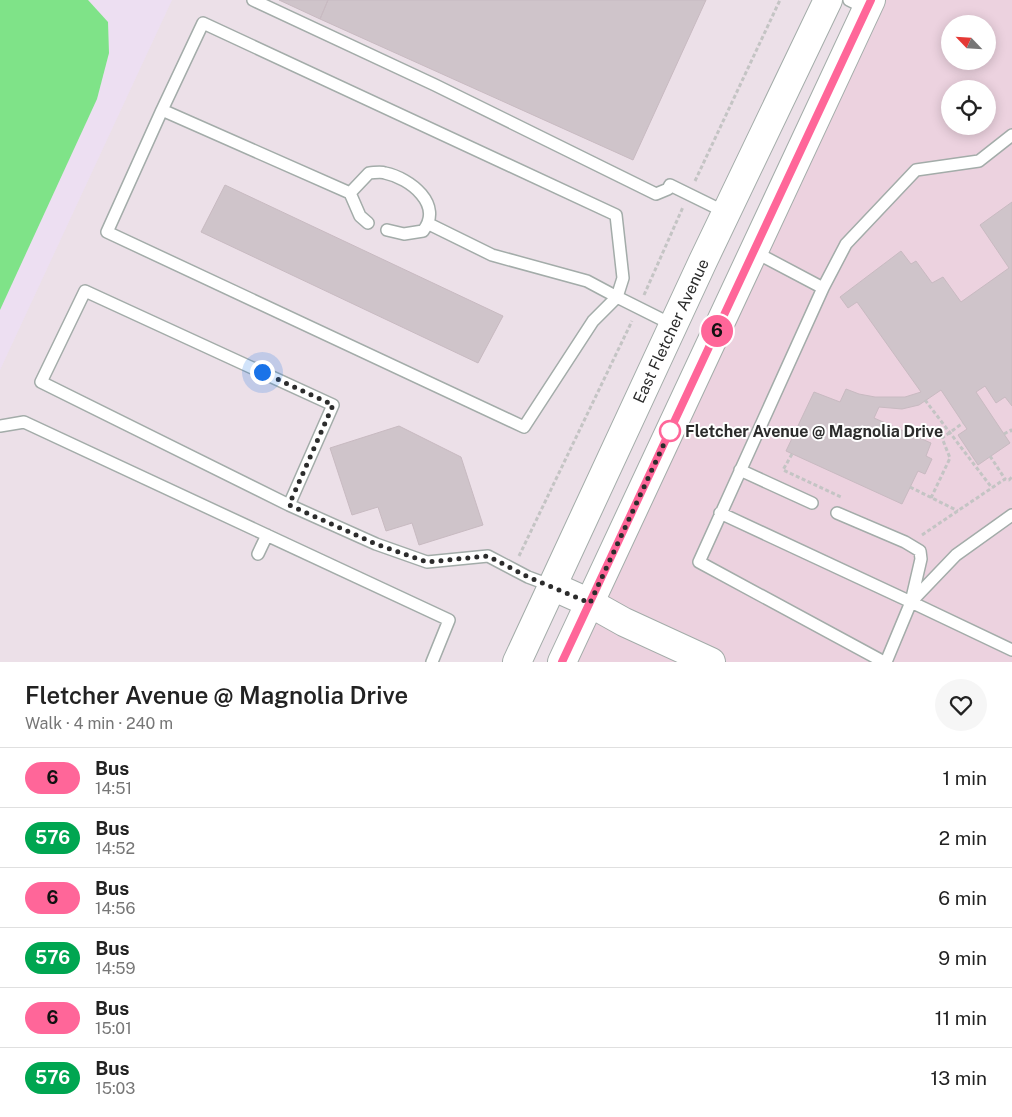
<!DOCTYPE html>
<html lang="en">
<head>
<meta charset="utf-8">
<style>
  :root { --surface:#fff; --page:#f6f6f6; --text:#222; --muted:#767676; --line:#e0e0e0 }
  body { margin:0; font-family:"Public Sans",sans-serif; background:var(--page); color:var(--text); height:100vh; display:flex; flex-direction:column; font-size:19px; white-space:nowrap }
  * { box-sizing:border-box; margin:0 }
  p { font-size:16px; color:var(--muted) }
  .icon { flex:none; width:28px; height:28px; fill:none; stroke:currentColor; stroke-width:2; stroke-linecap:round; stroke-linejoin:round }
  .map { position:relative; height:662px; overflow:hidden }
  .side { display:flex; flex-direction:column; background:var(--surface); flex:1 }
  .side>* { flex:none }
  .badge { padding:0 10px; border-radius:16px; font-size:18px; line-height:32px }
  .needle { width:32px; rotate:295deg }
  .buttons { position:absolute; left:941px; top:15px; display:grid; gap:10px }
  .buttons a { display:grid; place-items:center; width:55px; height:55px; border-radius:50%; background:var(--surface); box-shadow:0 2px 12px #0003; font-size:25px }
  .you { position:absolute; width:25px; height:25px; margin:-12px; border:4px solid #fff; border-radius:50%; background:#1a73e8; box-shadow:0 0 0 8px #1a73e833 }
  .map>.badge { position:absolute; translate:-50% -50%; box-shadow:0 0 0 2px #fff }
  .round { display:grid; place-items:center; flex:none; width:52px; height:52px; border-radius:26px; background:var(--page) }
  .head { display:flex; align-items:center; justify-content:space-between; height:85px; padding:0 25px }
  h1 { font-size:24px; font-weight:600; line-height:38px }
  ul { padding:0; list-style:none }
  li { display:flex; align-items:center; gap:15px; height:60px; padding:0 25px; border-top:1px solid var(--line) }
  li div { flex:1 }
  li b { display:block; font-size:19px }
  li em { font-style:normal }
  li .badge { min-width:55px; font-weight:700; text-align:center }
  .map>svg:first-child { display:block }
  .education { fill:#ecd2df; fill-rule:evenodd }
  .medical { fill:#eddff2 }
  .water { fill:#7fe388 }
  .building { fill:#cfc4ca; stroke:#c8bac1 }
  .lines { fill:none; stroke-linecap:round; stroke-linejoin:round }
  .service-casing { stroke:#a3aca9; stroke-width:14 }
  .tertiary-casing { stroke:#a3aca9; stroke-width:30 }
  .secondary-casing { stroke:#a3aca9; stroke-width:30 }
  .path { stroke:#c4c4c4; stroke-width:3; stroke-dasharray:4 2.5; stroke-linecap:butt }
  .service { stroke:#fff; stroke-width:11 }
  .tertiary { stroke:#fff; stroke-width:28 }
  .secondary { stroke:#fff; stroke-width:28 }
  .line-casing { stroke:#fff; stroke-width:11 }
  .line { stroke:#f69; stroke-width:8 }
  .walk { stroke:#2c2c2c; stroke-width:5; stroke-dasharray:0 9 }
  .stop-dot { fill:#fff; stroke:#f69; stroke-width:2.5 }
  .labels { text-anchor:middle; dominant-baseline:central; stroke-width:4; stroke-linejoin:round; paint-order:stroke }
  .street-label { font-size:16px; fill:#2c2c2c; stroke:#fff }
  .stop-label { font-size:16px; font-weight:bold; fill:#2c2c2c; stroke:#fff; text-anchor:start }
</style>
</head>
<body>
<div class="map">
<svg width="1012" height="662" viewBox="0 0 1012 662">
  <rect width="100%" height="100%" fill="#ece0e8"/>
  <!-- education -->
  <path class="education" d="M884 0H1012V662H574ZM950 24H988V61H950ZM950 89H988V126H950Z"/>
  <!-- medical -->
  <path class="medical" d="M0 0H172L0 370Z"/>
  <!-- water -->
  <path class="water" d="M0 0H88L108 22 109 53 97 99 0 310Z"/>
  <!-- building -->
  <path class="building" d="M279 0H328L320 19Z
    M328 0H706L633 160 320 19Z
    M225 185 503 316 478 363 201 232Z
    M1012 202V406L1005 397 996 403 985 386 976 392 1010 443 978 465 958 435 967 429 941 390 919 405 902 409 879 407 874 418 931 443 926 456 932 459 925 474 918 471 902 504 786 451 814 392 840 402 846 389 859 394 875 397H905L921 392 857 302 848 308 840 297 901 251 911 264 916 261 932 283 943 277 961 302 1009 268 980 225Z
    M399 426 461 457 483 525 419 545 412 523 386 531 378 507 352 515 330 448Z"/>
  <g class="lines">
    <!-- service casing -->
    <g class="service-casing">
      <path id="service" d="M253 0 435 85 656 194 668 189 670 185 727 213
        M849 0 867 9
        M162 110 203 23 616 215 623 278 617 297 587 281 492 255 429 224
        M350 193 369 173C374 173 380 171 385 173 410 178 444 205 423 231L404 234 387 230
        M368 223 360 216 350 193 162 110 107 232 524 427 593 321 617 297 673 325
        M755 252 823 288
        M0 426 24 422 449 620 432 662
        M740 470 812 503
        M289 505 333 405 85 291 41 382 289 505 376 544 427 562 488 556 528 577 552 586
        M720 513 911 602
        M837 513 905 542 920 551 921 559 911 602
        M258 554 267 535
        M911 602 956 555 1012 515
        M884 662 699 562 823 288 846 244 916 170 979 161 1012 135
        M886 662 911 602 1012 650"/>
    </g>
    <!-- tertiary casing -->
    <g class="tertiary-casing">
      <path id="tertiary" d="M552 586 590 603 624 622 711 662"/>
    </g>
    <!-- secondary casing -->
    <g class="secondary-casing">
      <path id="secondary" d="M517 662 703 261 828 0
        M562 662 871 0"/>
    </g>
    <!-- path -->
    <path class="path" d="M695 181 780 0
      M644 295 683 207
      M925 400 992 488
      M1004 434 1011 430 1012 432
      M792 454 783 470 841 497
      M990 456 1005 479
      M910 487 958 511
      M931 498 950 458 942 438 963 423
      M922 535 1005 479 1009 480 1012 477
      M519 556 632 321"/>
    <!-- service -->
    <use href="#service" class="service"/>
    <!-- tertiary -->
    <use href="#tertiary" class="tertiary"/>
    <!-- secondary -->
    <use href="#secondary" class="secondary"/>
  </g>
  <g class="lines">
    <!-- line casing -->
    <g class="line-casing">
      <path id="line" d="M562 662 871 0"/>
    </g>
    <!-- line -->
    <use href="#line" class="line"/>
    <!-- walk -->
    <path class="walk" d="M262 372 333 405 289 505 376 544 427 562 488 556 528 577 590 603 670 431"/>
  </g>
  <!-- markers -->
  <circle class="stop-dot" cx="670" cy="431" r="10"/>
  <g class="labels">
    <!-- street labels -->
    <g class="street-label">
      <text transform="translate(671 331) rotate(-65)">East Fletcher Avenue</text>
    </g>
    <!-- stop labels -->
    <g class="stop-label">
      <text x="685" y="431">Fletcher Avenue @ Magnolia Drive</text>
    </g>
  </g>
</svg>
<div class="buttons">
<a><svg class="needle" viewBox="-14 -14 28 28"><path d="M0-13l5 13h-10z" fill="#e53935"/><path d="M0 13l5-13h-10z" fill="#767676"/></svg></a>
<a><svg class="icon" aria-label="locate" viewBox="0 0 24 24"><circle cx="12" cy="12" r="6"/><path d="M12 2v4M12 18v4M2 12h4M18 12h4"/></svg></a>
</div>
<div class="you" style="left:262px;top:372px"></div>
<b class="badge" style="left:717px;top:331px;background:#f69;color:#111">6</b>
</div>
<section class="side">
<div class="head"><div><h1>Fletcher Avenue @ Magnolia Drive</h1><p>Walk · 4 min · 240 m</p></div><a class="round"><svg class="icon" aria-label="heart" viewBox="0 0 24 24"><path d="M12 20l-8-8c-3-5 5-10 8-4 3-6 11-1 8 4z"/></svg></a></div>
<ul>
<li><span class="badge" style="background:#f69;color:#111">6</span><div><b>Bus</b><p>14:51</p></div><em>1 min</em></li>
<li><span class="badge" style="background:#00a651;color:#fff">576</span><div><b>Bus</b><p>14:52</p></div><em>2 min</em></li>
<li><span class="badge" style="background:#f69;color:#111">6</span><div><b>Bus</b><p>14:56</p></div><em>6 min</em></li>
<li><span class="badge" style="background:#00a651;color:#fff">576</span><div><b>Bus</b><p>14:59</p></div><em>9 min</em></li>
<li><span class="badge" style="background:#f69;color:#111">6</span><div><b>Bus</b><p>15:01</p></div><em>11 min</em></li>
<li><span class="badge" style="background:#00a651;color:#fff">576</span><div><b>Bus</b><p>15:03</p></div><em>13 min</em></li>
</ul>
</section>
</body>
</html>
